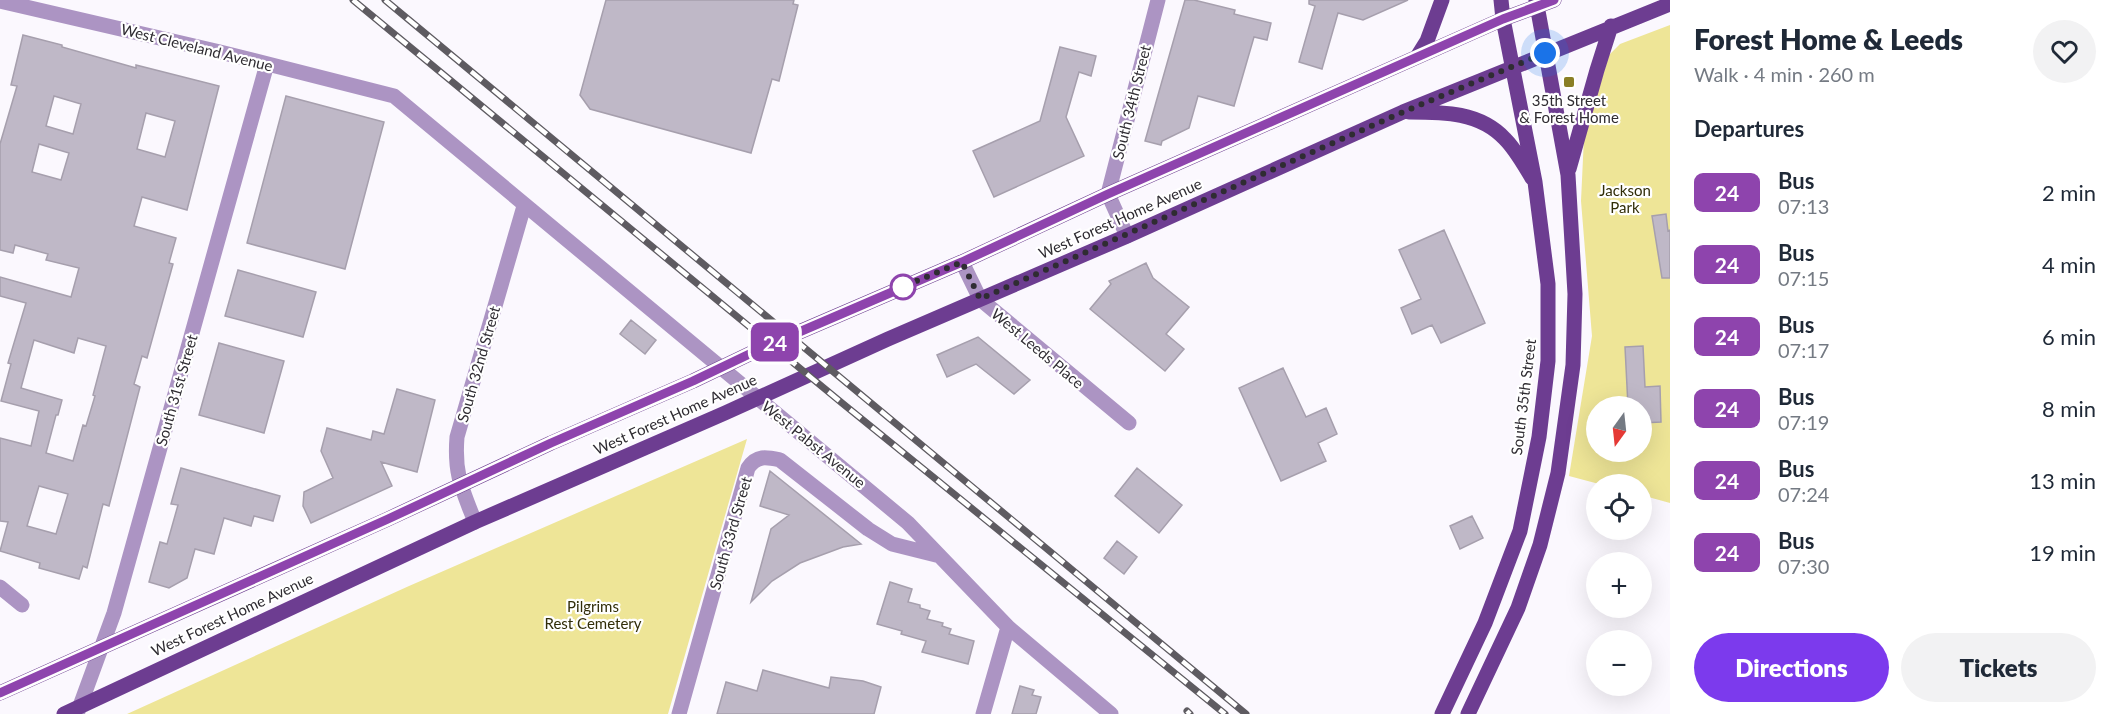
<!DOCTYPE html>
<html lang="en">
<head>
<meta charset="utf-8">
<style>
  :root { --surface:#fff; --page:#f2f2f3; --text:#1f2937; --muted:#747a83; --accent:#7c3aed }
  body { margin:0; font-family:Lato,sans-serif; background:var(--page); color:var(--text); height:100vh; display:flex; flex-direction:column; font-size:22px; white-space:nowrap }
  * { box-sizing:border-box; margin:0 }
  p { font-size:20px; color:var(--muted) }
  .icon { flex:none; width:33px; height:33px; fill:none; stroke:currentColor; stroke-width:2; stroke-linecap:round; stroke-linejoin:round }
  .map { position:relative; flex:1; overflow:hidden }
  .drawer { display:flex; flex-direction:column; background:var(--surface); width:450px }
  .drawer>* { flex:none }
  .badge { padding:0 12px; border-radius:9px; font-size:21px; line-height:39px }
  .needle { width:39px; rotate:195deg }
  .controls { position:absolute; left:1586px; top:396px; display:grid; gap:12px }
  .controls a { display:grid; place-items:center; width:66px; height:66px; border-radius:50%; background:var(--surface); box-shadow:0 6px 24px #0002; font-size:30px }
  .you { position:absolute; width:30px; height:30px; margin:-15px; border:4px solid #fff; border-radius:50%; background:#1a73e8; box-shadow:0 0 0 9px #1a73e833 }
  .map>.badge { position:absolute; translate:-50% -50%; box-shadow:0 0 0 3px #fff }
  h2 { padding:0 24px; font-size:22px; line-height:54px }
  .round { display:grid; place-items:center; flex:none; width:63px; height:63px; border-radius:32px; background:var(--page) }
  .summary { display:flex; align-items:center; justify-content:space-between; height:102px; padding:0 24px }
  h1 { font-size:28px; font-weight:800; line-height:45px }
  .action { display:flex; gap:12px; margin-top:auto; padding:12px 24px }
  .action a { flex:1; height:69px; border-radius:36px; background:var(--accent); color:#fff; font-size:24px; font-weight:800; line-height:69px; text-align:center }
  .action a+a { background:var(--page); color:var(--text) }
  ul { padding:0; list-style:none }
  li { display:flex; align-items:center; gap:18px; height:72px; padding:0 24px }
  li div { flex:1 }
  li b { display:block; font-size:22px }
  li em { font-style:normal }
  li .badge { min-width:66px; font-weight:700; text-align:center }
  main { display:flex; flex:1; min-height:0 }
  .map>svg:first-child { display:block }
  .green { fill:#eee597; fill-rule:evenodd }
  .building { fill:#bfb8c7; stroke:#a69fad; stroke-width:1.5; fill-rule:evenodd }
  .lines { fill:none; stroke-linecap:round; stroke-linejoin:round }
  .minor { stroke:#ac94c3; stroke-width:15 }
  .major { stroke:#6d3d91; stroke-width:15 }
  .rail-casing { stroke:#5e5b61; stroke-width:7 }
  .rail { stroke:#fff; stroke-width:4.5; stroke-dasharray:14; stroke-linecap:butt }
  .line-casing { stroke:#fff; stroke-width:14 }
  .line { stroke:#8e44ad; stroke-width:9 }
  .walk { stroke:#2f2c32; stroke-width:6; stroke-dasharray:0 10.8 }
  .poi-dot { fill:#8a7f26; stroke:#fff; stroke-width:2 }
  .stop-dot { fill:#fff; stroke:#8e44ad; stroke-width:3 }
  .labels { text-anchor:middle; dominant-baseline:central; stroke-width:4.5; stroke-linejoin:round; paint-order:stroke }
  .street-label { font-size:15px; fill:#2f2c32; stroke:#fff }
  .poi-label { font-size:15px; fill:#2f2c32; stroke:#fff }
  .park-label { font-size:15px; fill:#312d08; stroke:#fff }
</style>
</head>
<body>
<main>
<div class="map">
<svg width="1670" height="714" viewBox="0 0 1670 714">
  <rect width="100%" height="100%" fill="#fbf8fe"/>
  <!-- green -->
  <path class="green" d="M1670 25V503L1641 495V484H1599L1569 476 1592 336 1581 201 1584 137 1609 55 1620 44ZM1596 406H1641V452H1596Z
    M747 439 668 714H127L409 586Z"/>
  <!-- building -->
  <path class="building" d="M606 0H794L793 4 798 5 779 81 772 79 751 153 590 109 580 95Z
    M1185 0H1194L1235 10 1234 14 1271 23 1267 40 1254 37 1234 106 1198 96 1189 128 1162 141 1161 145 1145 141Z
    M1309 0H1408L1363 20 1338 13 1322 69 1299 62 1315 6 1309 4Z
    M23 35 62 45V47L136 68V65L219 86 187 210 142 197 134 226 176 238 169 263 173 264 147 358 142 356 134 384 140 387 109 506 103 504 87 568 83 566 79 579 39 568 40 563 0 551 8 522 0 521V438L31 446 39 411 1 401 11 364 8 363 26 303 0 296V277L71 297 79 268 46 260 48 254 15 245 13 253 0 250V144L17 86 11 85ZM54 96 81 104 73 134 46 126ZM146 113 175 121 165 157 137 149ZM39 144 69 153 61 180 32 172ZM78 338 106 346 93 395 95 396 86 426 83 425 73 461 46 453 56 415H58L62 400 21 388 34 340 74 353ZM39 486 68 494 56 534 27 526Z
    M1060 47 1096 56 1091 76 1079 72 1066 117 1084 156 994 197 973 151 1040 121Z
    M286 96 384 122 345 269 247 243Z
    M1666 214 1668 231 1670 230V278H1662L1652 216Z
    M1444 230 1485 323 1441 343 1432 325 1412 334 1401 308 1421 299 1399 250Z
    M1146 263 1153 278 1189 307 1166 334 1184 349 1165 371 1090 309 1111 284 1109 281Z
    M238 270 316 292 303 337 225 316Z
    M631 320 656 340 645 354 620 334Z
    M978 337 1030 380 1014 394 976 364 947 377 937 355Z
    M219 343 284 361 264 433 199 415Z
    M1643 346 1645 387 1660 386 1661 422 1641 423V406H1628L1625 347Z
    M1283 368 1306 417 1326 408 1337 434 1318 443 1326 461 1281 481 1239 388Z
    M397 389 435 400 417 472 381 462 392 486 311 523 303 506 304 492 333 478 321 451 327 428 371 440 373 431 384 434Z
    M181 468 280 496 273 521 254 516 251 526 224 518 214 554 195 549 187 578 169 588 149 582 160 542 167 544 178 505 171 504Z
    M1137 468 1182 505 1159 533 1115 496Z
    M770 471 861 544 843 547 800 563 772 581 751 602 771 529 789 515 760 506Z
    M1472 516 1483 538 1460 549 1450 526Z
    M1117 541 1137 557 1124 574 1104 558Z
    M890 582 912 589 908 602 920 605V608L930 611 927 619 943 623 942 626 951 629 949 634 974 641 968 664 922 652 926 641 901 634 902 631 877 624Z
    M763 670 829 688 831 677 863 681 881 687 874 714H717L726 682 757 691Z
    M1020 686 1034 690 1032 695 1041 697 1036 714H1012Z"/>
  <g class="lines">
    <!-- minor -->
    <path class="minor" d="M0 1 220 52 394 96 908 523 1008 627 1111 714
      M1127 236 1108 194 1158 0
      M962 262 980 299 1129 423
      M475 522C462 489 454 474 457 437L524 206
      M0 587 22 605
      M77 714 114 613 267 64
      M679 714 748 468C757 455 766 457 780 460L868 529 892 544 940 556
      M983 714 1008 627"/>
    <!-- major -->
    <path class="major" d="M1417 57 1427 41 1442 0
      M1409 112C1444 112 1480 112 1505 139 1516 150 1524 165 1532 178
      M1569 169 1597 70 1611 26
      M0 693 388 519 551 443 693 381 762 348 962 262 1108 194 1503 19 1554 0
      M64 714 475 522 725 413 888 339 1127 236 1403 112 1670 4
      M1442 714 1485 623 1520 531 1539 437 1548 361V284L1535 182 1503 19 1501 0
      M1468 714 1518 608 1540 545 1558 473 1573 365 1575 294 1568 175 1536 0"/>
    <!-- rail casing -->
    <g class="rail-casing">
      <path id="rail" d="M353 0 842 403 1225 714
        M385 0 1246 714
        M1187 711 1190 714"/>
    </g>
    <!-- rail -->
    <use href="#rail" class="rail"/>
  </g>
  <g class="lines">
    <!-- line casing -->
    <g class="line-casing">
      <path id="line" d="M0 693 388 519 551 443 693 381 762 348 962 262 1108 194 1503 19 1554 0"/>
    </g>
    <!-- line -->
    <use href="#line" class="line"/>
    <!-- walk -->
    <path class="walk" d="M903 287 900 288 962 262 980 299 1403 112 1545 53"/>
  </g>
  <!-- markers -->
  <rect class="poi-dot" x="1563" y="76" width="12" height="12" rx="3"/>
  <circle class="stop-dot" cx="903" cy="287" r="12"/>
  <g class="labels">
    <!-- street labels -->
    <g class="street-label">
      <text transform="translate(197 47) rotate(14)">West Cleveland Avenue</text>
      <text transform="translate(1131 102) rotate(-76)">South 34th Street</text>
      <text transform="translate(1120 218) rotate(-24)">West Forest Home Avenue</text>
      <text transform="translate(1038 348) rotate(40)">West Leeds Place</text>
      <text transform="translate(478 364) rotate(-74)">South 32nd Street</text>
      <text transform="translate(176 390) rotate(-74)">South 31st Street</text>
      <text transform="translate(1523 397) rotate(-83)">South 35th Street</text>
      <text transform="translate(675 414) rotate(-24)">West Forest Home Avenue</text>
      <text transform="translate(814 444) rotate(39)">West Pabst Avenue</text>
      <text transform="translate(730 533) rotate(-74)">South 33rd Street</text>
      <text transform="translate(232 614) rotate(-25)">West Forest Home Avenue</text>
    </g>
    <!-- poi labels -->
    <g class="poi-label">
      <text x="1569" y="100">35th Street<tspan x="1569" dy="17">&amp; Forest Home</tspan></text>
    </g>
    <!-- park labels -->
    <g class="park-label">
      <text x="1625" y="190">Jackson<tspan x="1625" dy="17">Park</tspan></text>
      <text x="593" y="606">Pilgrims<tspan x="593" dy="17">Rest Cemetery</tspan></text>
    </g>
  </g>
</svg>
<div class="controls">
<a><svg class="needle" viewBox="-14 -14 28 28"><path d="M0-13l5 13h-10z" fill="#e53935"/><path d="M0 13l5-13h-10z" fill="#747a83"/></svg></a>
<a><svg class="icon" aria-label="locate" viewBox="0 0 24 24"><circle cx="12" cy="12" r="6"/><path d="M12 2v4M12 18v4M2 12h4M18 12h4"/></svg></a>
<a>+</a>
<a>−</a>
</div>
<div class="you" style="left:1545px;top:53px"></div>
<b class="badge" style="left:775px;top:342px;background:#8e44ad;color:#fff">24</b>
</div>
<section class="drawer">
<div class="summary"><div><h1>Forest Home &amp; Leeds</h1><p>Walk · 4 min · 260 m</p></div><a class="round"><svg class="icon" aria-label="heart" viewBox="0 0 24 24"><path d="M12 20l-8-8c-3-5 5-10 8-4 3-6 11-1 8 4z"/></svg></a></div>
<h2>Departures</h2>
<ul>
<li><span class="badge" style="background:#8e44ad;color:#fff">24</span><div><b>Bus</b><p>07:13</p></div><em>2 min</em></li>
<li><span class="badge" style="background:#8e44ad;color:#fff">24</span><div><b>Bus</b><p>07:15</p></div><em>4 min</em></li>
<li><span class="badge" style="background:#8e44ad;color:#fff">24</span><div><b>Bus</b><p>07:17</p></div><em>6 min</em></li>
<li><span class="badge" style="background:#8e44ad;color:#fff">24</span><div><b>Bus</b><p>07:19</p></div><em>8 min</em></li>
<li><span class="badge" style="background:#8e44ad;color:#fff">24</span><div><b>Bus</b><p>07:24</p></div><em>13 min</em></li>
<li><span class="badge" style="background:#8e44ad;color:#fff">24</span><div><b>Bus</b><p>07:30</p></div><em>19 min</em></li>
</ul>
<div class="action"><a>Directions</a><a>Tickets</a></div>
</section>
</main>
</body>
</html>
